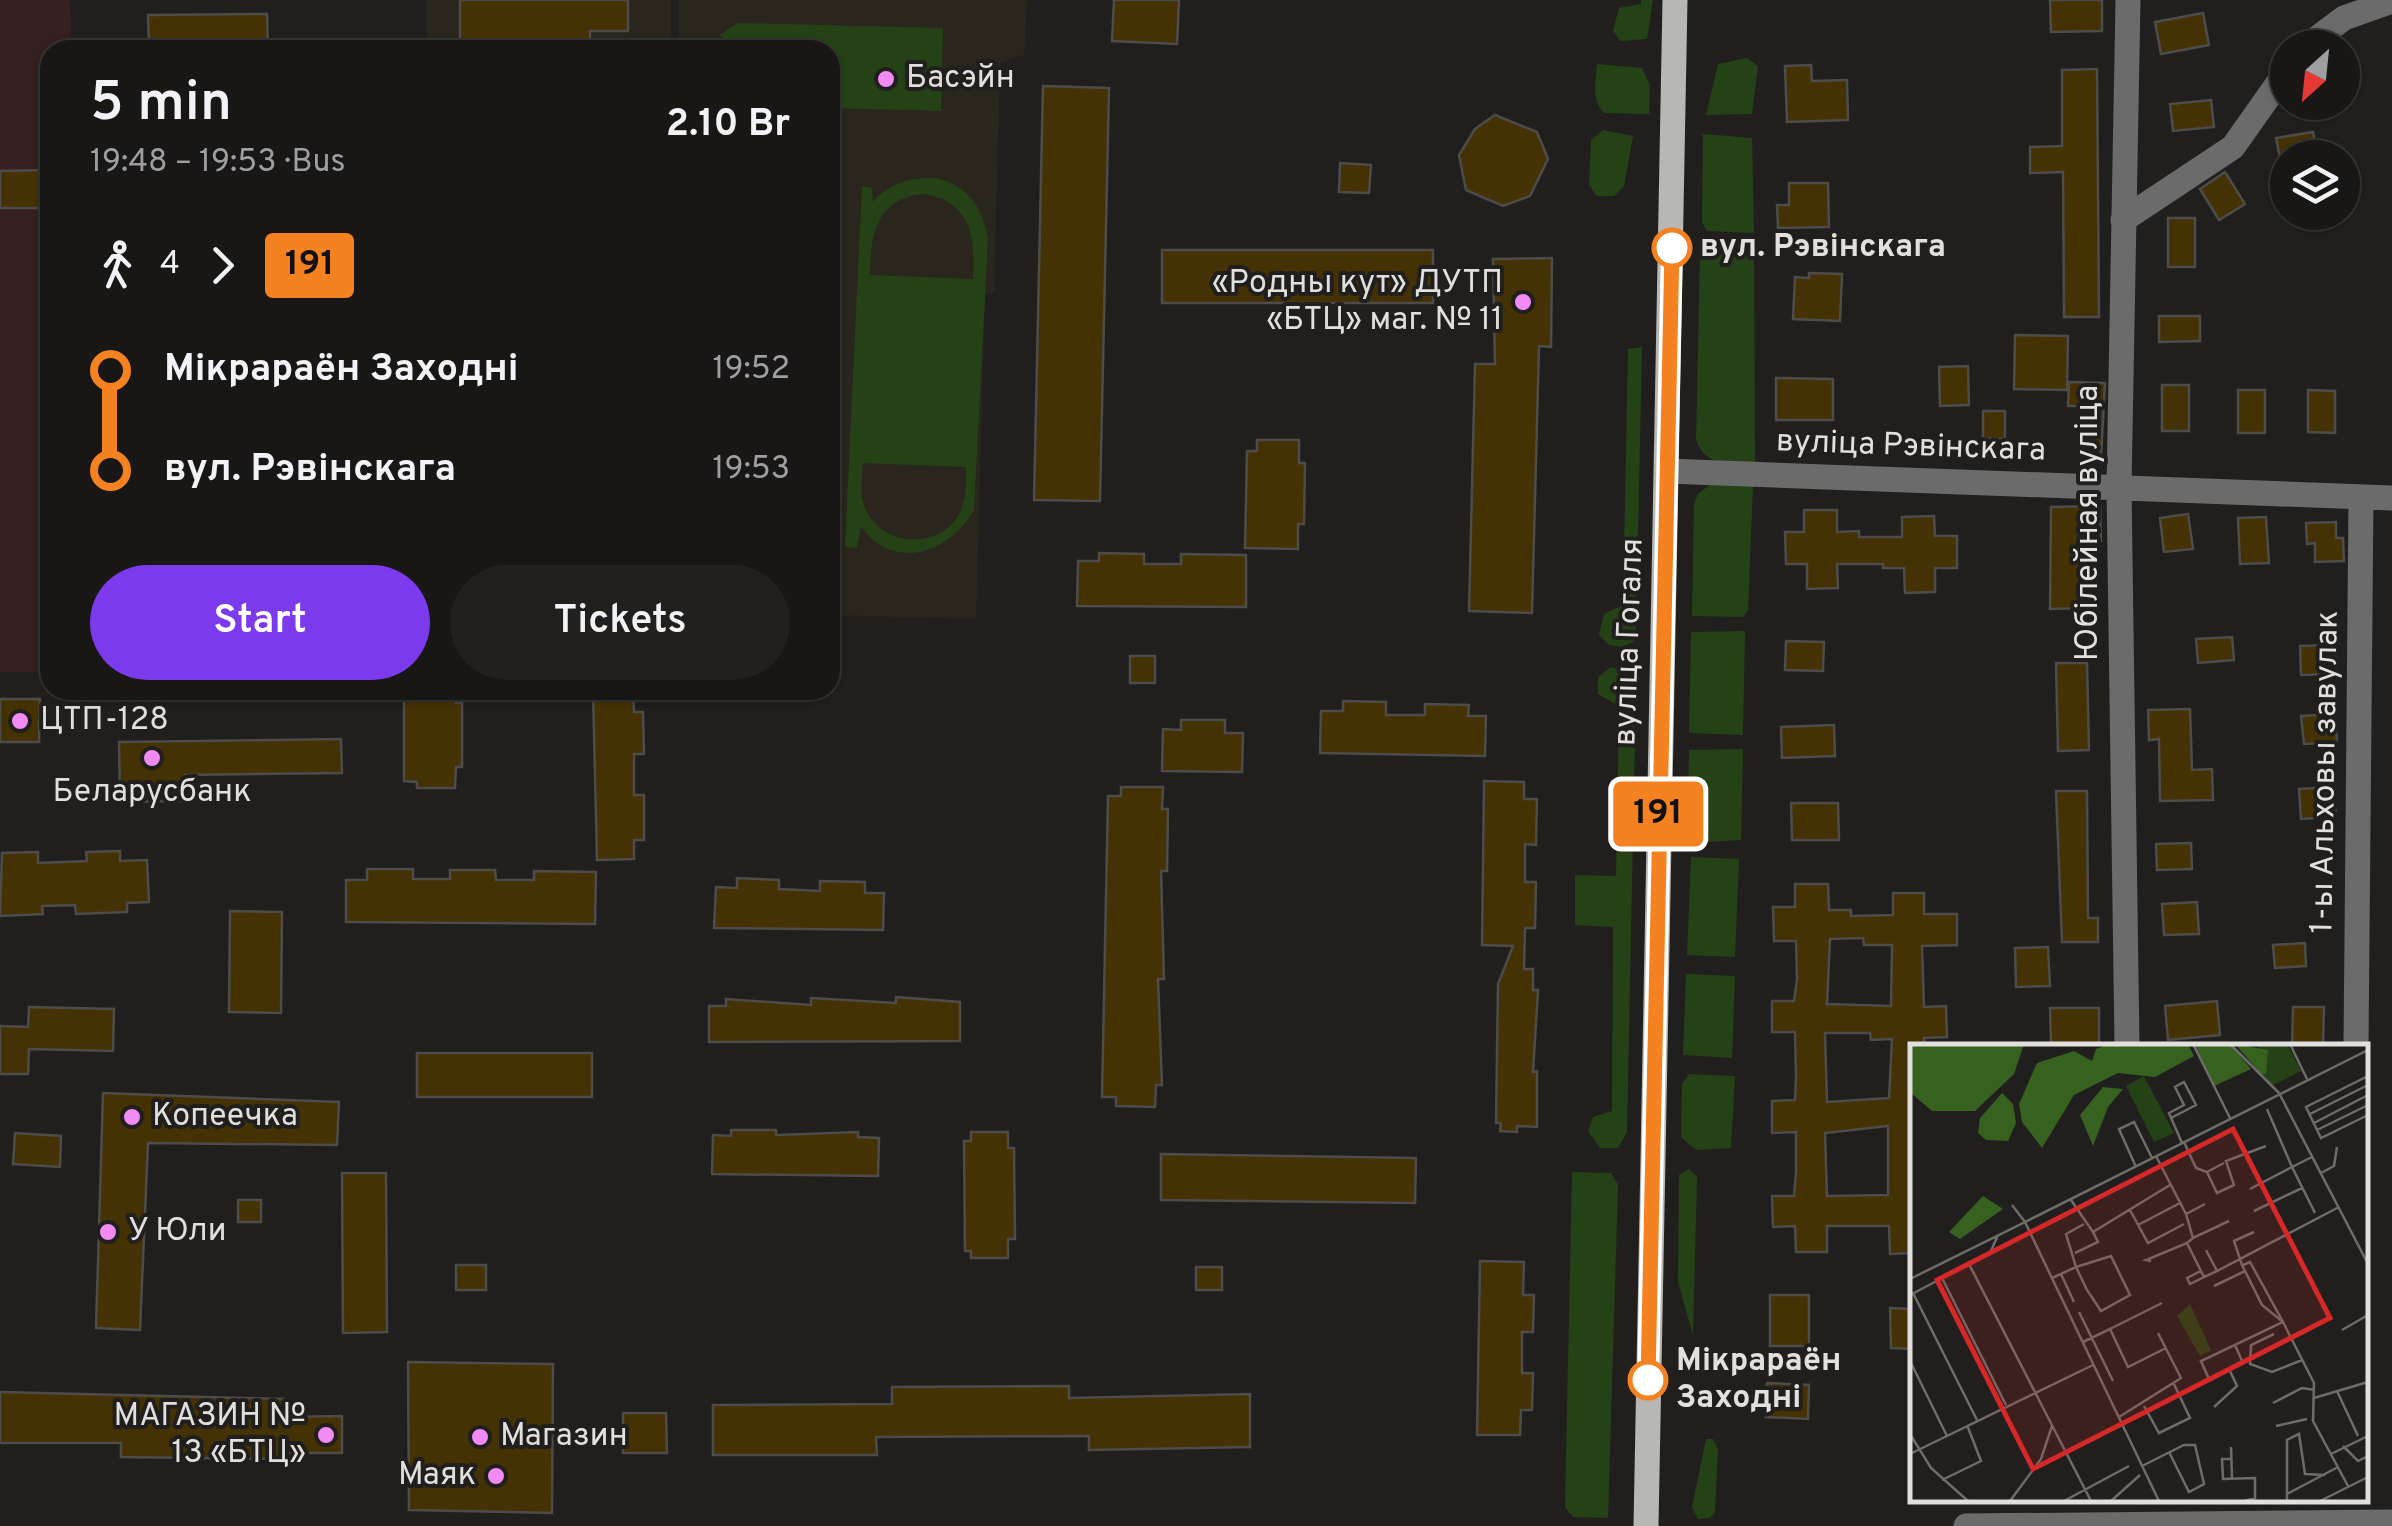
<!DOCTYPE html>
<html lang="en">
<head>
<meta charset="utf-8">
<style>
  :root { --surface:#181716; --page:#21201f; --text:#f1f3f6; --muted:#9f9fa1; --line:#363635; --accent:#7c3aed }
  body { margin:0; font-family:Overpass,sans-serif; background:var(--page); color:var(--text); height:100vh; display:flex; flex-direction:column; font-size:38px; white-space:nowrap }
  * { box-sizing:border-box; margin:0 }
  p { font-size:32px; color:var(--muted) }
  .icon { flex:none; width:55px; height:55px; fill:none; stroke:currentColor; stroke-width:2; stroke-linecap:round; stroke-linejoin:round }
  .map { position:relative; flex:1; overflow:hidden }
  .panel { position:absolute; left:40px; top:40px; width:800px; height:660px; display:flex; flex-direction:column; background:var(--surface); border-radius:30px; box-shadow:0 2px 8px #0004,0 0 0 2px var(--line) }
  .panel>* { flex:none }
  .badge { padding:0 20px; border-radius:8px; font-size:35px; line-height:65px }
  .needle { width:65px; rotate:207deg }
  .controls { position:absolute; left:2270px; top:30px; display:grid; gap:20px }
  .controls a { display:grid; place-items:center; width:90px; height:90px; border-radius:50%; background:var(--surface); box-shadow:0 2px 8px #0004,0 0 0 2px var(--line); font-size:50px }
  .map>.badge { position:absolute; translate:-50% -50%; box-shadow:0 0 0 5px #fff }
  .legs { display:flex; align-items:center; gap:15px; height:110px; padding:0 50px; font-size:32px }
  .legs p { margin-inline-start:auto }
  .headline { display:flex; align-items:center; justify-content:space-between; height:170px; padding:0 50px }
  h1 { font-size:55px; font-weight:600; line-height:75px }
  .cta { display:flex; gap:20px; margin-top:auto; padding:20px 50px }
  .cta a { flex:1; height:115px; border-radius:60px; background:var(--accent); color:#fff; font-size:40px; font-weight:600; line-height:115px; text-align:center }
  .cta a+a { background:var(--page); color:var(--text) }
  ul { padding:0 50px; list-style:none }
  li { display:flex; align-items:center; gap:35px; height:100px; font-size:38px }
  li i { display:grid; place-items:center; width:15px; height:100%; margin:0 12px; background:currentColor }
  li i::after { content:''; width:25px; height:25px; margin:-12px; border:8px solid; border-radius:50%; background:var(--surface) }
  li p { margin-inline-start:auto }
  li:first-child i { background:linear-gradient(#0000 50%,currentColor 0) }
  li:last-child i { background:linear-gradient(currentColor 50%,#0000 0) }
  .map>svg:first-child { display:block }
  .built { fill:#2a261e }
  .industrial { fill:#34201f }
  .green { fill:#254216; fill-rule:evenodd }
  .building { fill:#453204; stroke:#4d4c4a; stroke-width:2.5; fill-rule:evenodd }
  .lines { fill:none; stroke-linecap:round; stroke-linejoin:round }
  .minor { stroke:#6a6b6a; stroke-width:25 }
  .major { stroke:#b7b8b6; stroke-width:25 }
  .line-1-casing { stroke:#fff; stroke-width:22 }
  .line-1 { stroke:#f58220; stroke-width:15 }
  .poi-dot { fill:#f28af3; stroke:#201f1d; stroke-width:4 }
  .stop-1-dot { fill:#fff; stroke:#f58220; stroke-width:5 }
  .labels { text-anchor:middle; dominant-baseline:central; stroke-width:8; stroke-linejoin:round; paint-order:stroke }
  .poi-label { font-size:32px; fill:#e1e0de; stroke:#201f1d; text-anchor:start }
  .stop-label { font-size:32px; font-weight:bold; fill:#e1e0de; stroke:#201f1d; text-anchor:start }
  .street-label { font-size:32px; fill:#e1e0de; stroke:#201f1d }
  .inset-road { fill:none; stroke:#6d6c6a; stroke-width:2.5 }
  .view { fill:#d62828; fill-opacity:0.15; stroke:#d62828; stroke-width:5 }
  .inset-edge { fill:none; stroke:#e1e0de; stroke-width:5 }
</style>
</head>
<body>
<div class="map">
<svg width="2392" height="1526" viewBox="0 0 2392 1526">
  <rect width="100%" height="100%" fill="#201f1d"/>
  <!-- built -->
  <path class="built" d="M426 0H671V50H426Z
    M679 0H1027L1024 55 1000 63 994 293 985 295 976 619 830 615V50H679Z"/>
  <!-- industrial -->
  <path class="industrial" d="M0 0H70L71 50H50V672H0Z"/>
  <!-- green -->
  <path class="green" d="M1641 0H1653L1647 39 1620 41 1613 30 1619 8 1641 4Z
    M738 23 943 28 941 111 830 108V50H730L720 35Z
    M1747 58 1758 66 1752 114 1706 115 1718 64Z
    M1597 64 1642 68 1650 85 1649 114 1604 113C1591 100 1596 82 1597 64Z
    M1603 130 1633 136 1624 186 1614 196H1597L1589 185 1591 140Z
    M1703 134 1752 138 1754 233 1707 231 1702 222Z
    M936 178C969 186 981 206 988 238L974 510C950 552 895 573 861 527L857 548 845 547 862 186 872 188 873 202C888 183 912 177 936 178ZM926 194C972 204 975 237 973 279L870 275C870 233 878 196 926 194ZM863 463 966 467C966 484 967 504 956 519 931 553 874 543 863 502 860 490 862 475 863 463Z
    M1718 244 1754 246 1755 465C1729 463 1706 467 1696 440L1700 253Z
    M1642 347 1636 630 1633 642 1623 647 1609 645 1599 635 1604 614 1623 605 1628 349Z
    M1712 483 1753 486 1748 610 1743 617 1692 616 1694 504 1698 494Z
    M1745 631 1743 735 1689 733 1691 632Z
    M1611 667 1626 671 1636 686 1627 1132 1618 1148H1600L1588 1131 1593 1117 1612 1111 1613 927 1575 925V875L1616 876 1619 706 1598 694V677Z
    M1743 749 1741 840 1687 843 1689 750Z
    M1691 857 1739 859 1735 957 1687 955Z
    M1686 974 1735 976 1732 1058 1683 1055Z
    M1689 1074 1735 1076 1731 1148 1696 1150 1681 1137 1682 1084Z
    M1689 1169 1697 1177 1693 1335 1678 1282 1679 1175Z
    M1572 1172 1611 1173 1618 1185 1608 1518 1573 1517 1565 1507Z
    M1706 1439H1713L1718 1449 1715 1512 1710 1518 1698 1519 1692 1507Z"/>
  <!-- building -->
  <path class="building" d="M460 0H628V31H590V50H524V42L460 41Z
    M1114 0H1179L1177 44 1112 41Z
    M2050 0H2102V31L2051 32Z
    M2203 13 2209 45 2161 54 2155 22Z
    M267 14 268 50H149L148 15Z
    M1811 65 1812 81 1847 80 1848 120 1787 122 1785 66Z
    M2097 69 2099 317H2064L2063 172 2030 173V147L2062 146V70Z
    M1043 86 1109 88 1100 501 1034 500Z
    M2211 100 2214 127 2173 131 2170 104Z
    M1495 115 1537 132 1548 159 1530 196 1503 206 1466 190 1459 155 1475 129Z
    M2313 132 2318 158H2280L2276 138Z
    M1340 163 1371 165 1369 193 1339 192Z
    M50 170V208H0V171Z
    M2225 172 2245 204 2219 220 2200 189Z
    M1789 183H1828L1829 227 1778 228 1777 205H1789Z
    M2168 218H2195V267H2168Z
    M1162 250H1433V303H1162Z
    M1552 258 1551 347 1539 346 1532 613 1469 611 1475 364H1495L1493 259Z
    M1809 273 1842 274 1840 321 1793 319 1795 277 1809 278Z
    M2159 316H2200V341L2159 342Z
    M2015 335 2068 336 2067 390 2014 389Z
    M1968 366 1969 405 1940 406 1939 367Z
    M1776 378 1833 379V420H1776Z
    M2069 382 2105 383 2101 457 2080 456 2082 406H2068Z
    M2162 385H2189V431H2162Z
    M2238 390H2265V433H2238Z
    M2308 390 2335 391V433L2308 432Z
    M1983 411H2005V439L1983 438Z
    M1257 440H1299V463H1305L1304 524H1298V549L1245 548 1247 451H1257Z
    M2100 506 2101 541H2086L2089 608 2050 609 2051 507Z
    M1804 510H1837V532L1859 531V537H1902V517L1934 516 1935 536H1957V568H1935V592L1905 593 1904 568H1883V564H1837L1838 588 1807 589V564H1786L1785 532H1804Z
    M2188 514 2193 549 2164 552 2160 518Z
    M2266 517 2269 563 2240 564 2238 518Z
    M2336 522V538H2343L2344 561 2315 562V543L2307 544 2306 523Z
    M1099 553 1144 554V564H1181V554L1246 555V607L1077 606 1078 561H1099Z
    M2232 637 2234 660 2198 663 2196 639Z
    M1786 641 1824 642 1823 671 1785 670Z
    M2335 645 2336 674 2301 675 2300 646Z
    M1130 656H1155V683H1130Z
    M2056 663H2087L2089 750 2058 751Z
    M404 690H456V703H462V767H456L455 788H417V782L404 781Z
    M593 691H633L634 712H643L644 754H634V795H644V840H634V859L597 860Z
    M0 699H40L39 742H0Z
    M1343 701 1386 702V715H1425V704L1469 705 1468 716H1486L1485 756 1320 753 1321 711H1343Z
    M2190 709 2192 770 2212 769 2213 800 2160 801 2159 739 2149 740 2148 710Z
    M2335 714 2337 742 2304 744 2301 716Z
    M1181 720H1225V733H1243L1242 772 1162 771 1163 729 1181 730Z
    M1834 725 1835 756 1782 758 1781 727Z
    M341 739 342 773 185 775V801L120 802 119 742Z
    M1484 781 1524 782V799H1537L1536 845 1525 844V882H1536L1535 928H1525L1524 969H1533V990H1538L1533 1072 1537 1071V1127L1517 1126V1132L1500 1131 1501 1123H1496L1498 984 1513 946 1482 945Z
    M1121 787H1163L1162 809H1168L1167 871H1161L1164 979H1158L1162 1085H1156L1155 1107 1116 1106V1097H1102L1108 796H1121Z
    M2334 787 2336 817 2301 819 2299 789Z
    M2056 791H2087L2088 918H2098V942H2062Z
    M1791 803H1838L1839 840H1792Z
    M2191 843 2192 869 2157 870 2156 844Z
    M120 851V861L147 860 149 902 127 903V912L76 914 75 905 42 906 43 914 0 916 2 853 38 852V863L87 861 86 852Z
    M367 869H413V879H450V870H495L496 880H534V871L596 872 595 924 346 922V880H367Z
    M737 878 779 880V889L820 891V881L865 882V893H884L883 930 714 928 716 887 737 888Z
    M1795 884H1828L1829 910H1851V916L1893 915V893H1924V914H1957V945L1922 946 1924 1007 1946 1006 1947 1037 1924 1038 1925 1046H1912V1253L1890 1254 1889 1226H1827V1252H1796L1795 1226 1773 1227 1772 1196H1794L1796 1172V1132L1772 1133V1101L1795 1100 1796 1078 1795 1032H1772V1001H1794L1797 979 1796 941H1774L1773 907H1795ZM1863 938 1864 945H1892L1891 1006 1827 1004 1830 939ZM1825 1033H1870L1871 1040 1892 1039 1889 1098 1827 1102ZM1888 1126V1195L1827 1196 1825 1133Z
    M2197 902 2199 934 2164 935 2162 904Z
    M230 911 282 912 281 1013 229 1012Z
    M2305 943 2306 966 2275 968 2273 945Z
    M2048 947 2050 986 2016 987 2015 948Z
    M896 997 960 1002V1041L709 1042V1006H726V999L811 1005V998L896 1003Z
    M2217 1001 2220 1035 2168 1040 2165 1006Z
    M29 1007 114 1009 113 1051 29 1049 28 1074H0V1026L28 1027Z
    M2293 1007H2324L2323 1045H2292Z
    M2050 1008H2099V1044H2051Z
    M417 1053H592V1097H417Z
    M103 1093 339 1102 337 1145 148 1143 140 1330 96 1328Z
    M731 1130H776V1135L858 1132V1137L879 1138 878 1176 712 1174 713 1135 731 1136Z
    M971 1132H1008V1148H1014L1015 1239H1008V1258H971V1251H965L964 1141H971Z
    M15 1133 61 1136 60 1167 13 1164Z
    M1161 1154 1416 1158 1415 1203 1161 1200Z
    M342 1173H386L387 1332 343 1333Z
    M238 1200H261V1222H238Z
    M1480 1261 1524 1262 1523 1295H1534L1533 1332H1522V1373H1533L1532 1410H1521L1520 1435H1477Z
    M456 1265H486V1290H456Z
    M1196 1267H1222V1290H1196Z
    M1770 1295H1809V1346H1770Z
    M1890 1308 1912 1309V1349L1891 1348Z
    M408 1362 553 1364 552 1513 409 1510Z
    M1767 1383 1809 1385 1808 1419 1766 1417Z
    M1069 1386V1398L1250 1394V1447L1089 1450V1436L876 1437 877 1455H713V1405L892 1404V1387Z
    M0 1392 285 1399V1417L342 1416V1453H285V1459L121 1457V1443H0Z
    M623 1413H666L667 1453H623Z"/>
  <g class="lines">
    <!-- minor -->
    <path class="minor" d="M2304 48 2344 18 2392 1
      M2123 220 2233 147 2288 69
      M1667 471 2392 498
      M2127 1046 2119 487 2128 0
      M2356 1046 2361 498
      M1966 1526 2392 1522"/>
    <!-- major -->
    <path class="major" d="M1646 1526 1675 0"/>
  </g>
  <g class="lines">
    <!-- line-1 casing -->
    <g class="line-1-casing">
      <path id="line-1" d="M1648 1380 1672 248"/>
    </g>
    <!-- line-1 -->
    <use href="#line-1" class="line-1"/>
  </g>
  <!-- markers -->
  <g class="poi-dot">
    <circle cx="886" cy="79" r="10"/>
    <circle cx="1523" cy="302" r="10"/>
    <circle cx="20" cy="721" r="10"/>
    <circle cx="152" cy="758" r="10"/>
    <circle cx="132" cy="1117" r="10"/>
    <circle cx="108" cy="1232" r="10"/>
    <circle cx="326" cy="1435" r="10"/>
    <circle cx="480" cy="1437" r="10"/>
    <circle cx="496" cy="1476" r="10"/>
  </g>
  <g class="stop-1-dot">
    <circle cx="1672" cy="248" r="18"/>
    <circle cx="1648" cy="1380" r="18"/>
  </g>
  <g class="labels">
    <!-- poi labels -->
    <g class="poi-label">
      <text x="906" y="79">Басэйн</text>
      <text x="1503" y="284" text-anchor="end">«Родны кут» ДУТП<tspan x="1503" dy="37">«БТЦ» маг. № 11</tspan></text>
      <text x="40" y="721">ЦТП-128</text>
      <text x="152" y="793" text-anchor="middle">Беларусбанк</text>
      <text x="152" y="1117">Копеечка</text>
      <text x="128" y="1232">У Юли</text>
      <text x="306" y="1417" text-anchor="end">МАГАЗИН №<tspan x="306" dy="37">13 «БТЦ»</tspan></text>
      <text x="500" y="1437">Магазин</text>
      <text x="476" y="1476" text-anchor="end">Маяк</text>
    </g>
    <!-- stop labels -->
    <g class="stop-label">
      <text x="1700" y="248">вул. Рэвінскага</text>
      <text x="1676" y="1362">Мікрараён<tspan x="1676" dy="37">Заходні</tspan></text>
    </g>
    <!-- street labels -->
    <g class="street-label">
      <text transform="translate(1911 447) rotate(2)">вуліца Рэвінскага</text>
      <text transform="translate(2089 523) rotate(-90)">Юбілейная вуліца</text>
      <text transform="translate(1630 642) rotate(-88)">вуліца Гогаля</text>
      <text transform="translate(2326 772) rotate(-89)">1-ы Альховы завулак</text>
    </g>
  </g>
  <!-- overview -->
  <g transform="translate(1910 1044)">
    <rect width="458" height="458" fill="#201f1d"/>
    <path d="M377 0 391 27 363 41 351 30 349 2ZM234 32 264 89 244 98 216 42ZM280 260 301 306 290 312 267 272Z" fill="#254216"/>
    <path d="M0 0 91 1 114 0 104 30 65 67H22L0 48ZM200 0H278L284 12 245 33 208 29 164 51 132 104 112 78 109 60 127 19 164 7 182 17 186 5ZM283 0H320L341 25 304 42ZM325 0 358 6 356 30H351ZM193 43 213 45 198 63 183 102 170 71ZM92 49 103 60 106 79 98 97 76 96 68 89 70 74ZM73 152 93 165 50 195 39 188Z" fill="#36611f"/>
    <path class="inset-road" d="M283 0 320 74M320 0 369 49M380 0 397 35M458 32 396 63 411 94 458 71M369 49 458 220M400 70 458 41M261 74 286 61 274 38 265 43 274 61 259 69 272 99M404 79 458 51M407 86 458 61M274 98 286 124 297 128M246 112 276 170 295 160M402 113 382 123 405 169M314 119 297 128 307 149 324 141 316 117 356 102M226 123 209 85 224 78 242 114M411 129 424 122 427 103M340 145 382 123 357 65M161 156 183 188M220 166 238 199 274 180M344 167 392 144M276 170 283 194 319 177M228 181 270 159M344 188 324 197 332 221 352 261 373 278 404 339 403 377 438 442M283 194 277 199 294 233 307 227M296 206 307 227 429 163M165 209 188 198 183 188 260 141M241 217 236 216 277 199M59 220 181 457M291 227 277 234 280 240 294 233M151 230 164 258M32 234 96 361M142 234 166 223 201 212 220 251 191 267 177 246 166 223 156 190 174 180M0 235 115 178 102 161M304 242 335 227M3 249 67 376M2 250 80 209 88 191M169 268 203 337M200 285 252 259M432 286 458 271M364 290 341 301 340 320 362 328 392 316M173 298 200 285 218 323 256 304M0 317 37 392M319 325 333 319 325 301M427 347 448 392M404 354 458 338M363 359 392 344 405 346M234 362 249 389 280 374 263 338M304 363 327 342 319 325 299 335 291 317 373 278 340 218 333 221M209 373 271 334 248 289M366 382 397 375M0 390 21 424 58 457M433 402 448 417 456 413M321 403 322 434M0 410 183 321M421 410 458 392M322 415H312L313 435 345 434V454L334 457M232 422 274 401H285L294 440 279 448 259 408M32 436 71 417 57 381M377 450 428 423M100 457 131 415 142 382M154 457 219 422M201 457 230 431M249 457 115 178 458 6M377 457V396L389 390 395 430 415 431M410 457 458 433"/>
    <path class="view" d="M323 85 420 274 123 425 27 236Z"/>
    <rect width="458" height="458" class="inset-edge"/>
  </g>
</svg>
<div class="controls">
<a><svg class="needle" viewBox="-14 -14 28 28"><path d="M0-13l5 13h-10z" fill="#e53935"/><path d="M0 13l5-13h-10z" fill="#9f9fa1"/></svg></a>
<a><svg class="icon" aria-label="layers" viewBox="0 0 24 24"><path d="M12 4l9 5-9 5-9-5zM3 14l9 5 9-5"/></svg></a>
</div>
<b class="badge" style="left:1658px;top:814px;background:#f58220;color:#111">191</b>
<section class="panel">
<div class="headline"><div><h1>5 min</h1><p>19:48 – 19:53 · Bus</p></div><b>2.10 Br</b></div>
<div class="legs"><svg class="icon" aria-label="walk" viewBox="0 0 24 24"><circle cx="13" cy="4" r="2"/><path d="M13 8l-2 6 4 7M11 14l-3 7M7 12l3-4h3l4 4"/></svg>4<svg class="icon" aria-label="forward" viewBox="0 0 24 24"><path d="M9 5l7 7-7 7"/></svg><b class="badge" style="background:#f58220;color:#111">191</b></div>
<ul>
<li><i style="color:#f58220"></i><b>Мікрараён Заходні</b><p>19:52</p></li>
<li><i style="color:#f58220"></i><b>вул. Рэвінскага</b><p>19:53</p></li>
</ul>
<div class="cta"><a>Start</a><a>Tickets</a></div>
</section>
</div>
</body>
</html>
